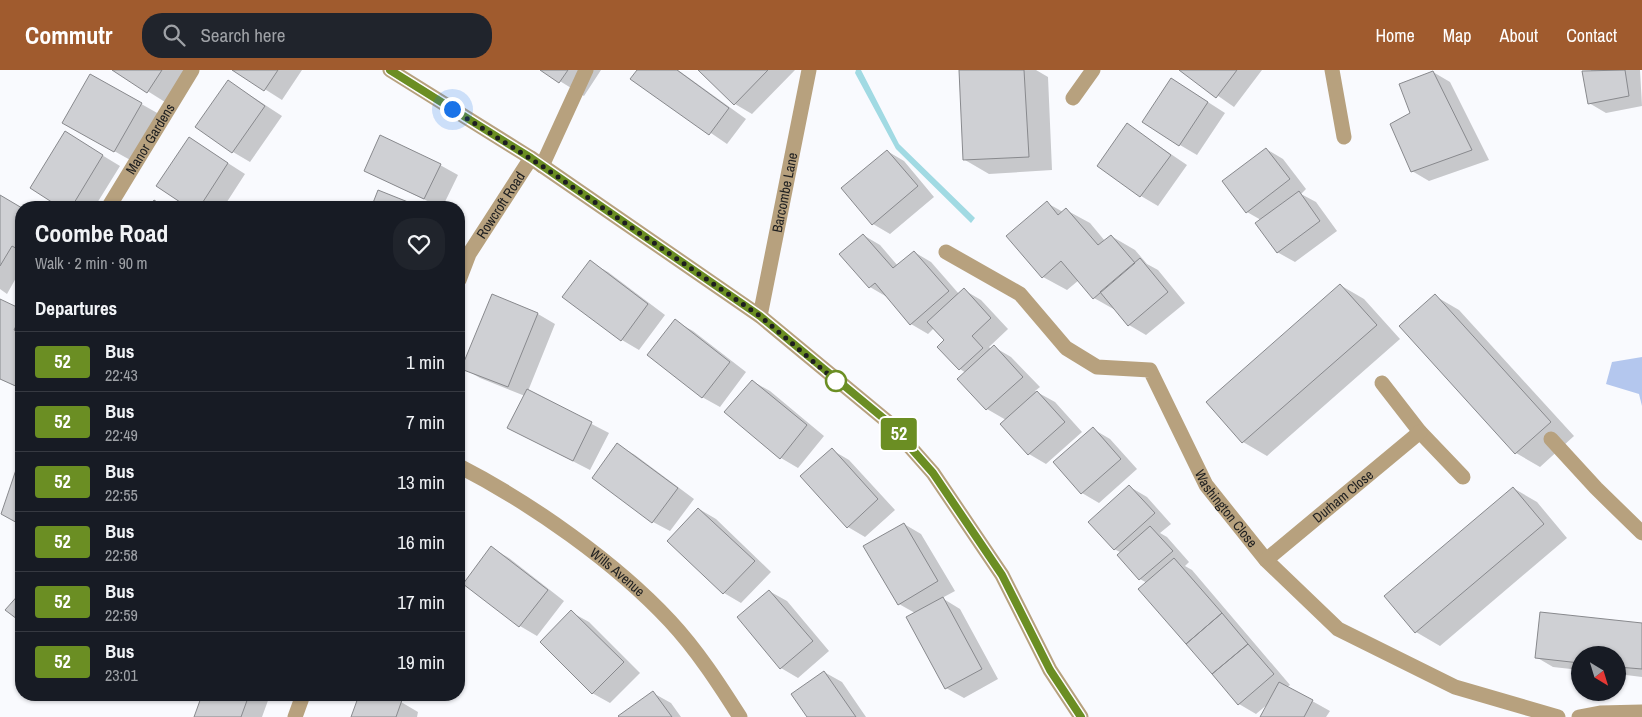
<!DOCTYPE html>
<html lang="en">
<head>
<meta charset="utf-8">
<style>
  :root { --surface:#171b24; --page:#20242c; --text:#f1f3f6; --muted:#9ea1a6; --line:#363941; --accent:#a05b2e }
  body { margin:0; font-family:"Archivo Narrow",sans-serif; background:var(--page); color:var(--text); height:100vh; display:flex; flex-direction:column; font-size:19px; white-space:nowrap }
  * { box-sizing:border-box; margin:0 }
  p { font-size:16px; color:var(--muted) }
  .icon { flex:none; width:28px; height:28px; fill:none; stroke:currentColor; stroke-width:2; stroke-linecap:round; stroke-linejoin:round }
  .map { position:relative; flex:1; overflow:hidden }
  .side { position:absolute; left:15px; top:131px; width:450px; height:500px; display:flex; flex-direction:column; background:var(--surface); border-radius:20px; box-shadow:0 1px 4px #0004 }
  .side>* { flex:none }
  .badge { padding:0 10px; border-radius:4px; font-size:18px; line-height:32px }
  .needle { width:32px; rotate:142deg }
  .tools { position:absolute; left:1571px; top:576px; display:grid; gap:10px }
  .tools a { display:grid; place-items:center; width:55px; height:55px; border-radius:50%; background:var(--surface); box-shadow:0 1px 4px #0004; font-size:25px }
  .you { position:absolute; width:25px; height:25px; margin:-12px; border:4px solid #fff; border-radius:50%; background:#1a73e8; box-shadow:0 0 0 8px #1a73e833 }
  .map>.badge { position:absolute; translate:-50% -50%; box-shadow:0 0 0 2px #fff }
  h2 { padding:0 20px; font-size:19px; line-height:45px }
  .round { display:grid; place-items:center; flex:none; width:52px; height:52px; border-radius:20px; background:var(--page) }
  .summary { display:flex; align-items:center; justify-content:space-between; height:85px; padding:0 20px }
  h1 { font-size:24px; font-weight:800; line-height:38px }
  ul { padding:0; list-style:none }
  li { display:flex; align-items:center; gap:15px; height:60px; padding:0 20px; border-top:1px solid var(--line) }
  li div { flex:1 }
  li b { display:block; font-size:19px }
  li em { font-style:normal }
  li .badge { min-width:55px; font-weight:700; text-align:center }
  header { display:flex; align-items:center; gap:30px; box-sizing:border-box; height:70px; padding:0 25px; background:var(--accent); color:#fff }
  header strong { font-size:24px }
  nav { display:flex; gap:28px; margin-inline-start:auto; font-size:18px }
  .search { width:350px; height:45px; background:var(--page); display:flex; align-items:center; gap:12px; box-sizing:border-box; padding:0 18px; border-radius:20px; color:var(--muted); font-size:19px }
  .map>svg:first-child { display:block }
  .forest { fill:#b4c7ee }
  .water { fill:#a1dae3 }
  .shadow { fill:#0003 }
  .building { fill:#cfd0d4; stroke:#88898d }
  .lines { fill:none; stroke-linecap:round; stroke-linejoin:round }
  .minor { stroke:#b7a17e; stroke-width:15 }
  .line-casing { stroke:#fff; stroke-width:11 }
  .line { stroke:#6b8e23; stroke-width:8 }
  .walk { stroke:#1e1f20; stroke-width:5; stroke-dasharray:0 9 }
  .stop-dot { fill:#fff; stroke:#6b8e23; stroke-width:2.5 }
  .labels { text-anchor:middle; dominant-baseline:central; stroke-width:4.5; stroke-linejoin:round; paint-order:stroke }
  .street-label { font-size:14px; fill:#1e1f20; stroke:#fff }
</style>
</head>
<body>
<header>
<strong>Commutr</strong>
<div class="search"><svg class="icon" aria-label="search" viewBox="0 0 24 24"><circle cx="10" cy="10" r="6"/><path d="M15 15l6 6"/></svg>Search here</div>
<nav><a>Home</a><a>Map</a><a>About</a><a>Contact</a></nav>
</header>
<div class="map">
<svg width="1642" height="647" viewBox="0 0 1642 647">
  <rect width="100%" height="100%" fill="#f9fafe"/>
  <!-- forest -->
  <path class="forest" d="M1642 287V336L1639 324 1606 314 1612 292Z"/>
  <!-- water -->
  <path class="water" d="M856 0H861L899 74 975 148 971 153 896 79 855 3Z"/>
  <!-- shadow -->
  <path class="shadow" d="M114 0H186L165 32Z
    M235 0H302L282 30Z
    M542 0H601L584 26Z
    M638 0H678L746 49 727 74 632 9Z
    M700 0H795L752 44 735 34Z
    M960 0H1036L1048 7 1052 100 989 104 965 90Z
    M1181 0H1262L1234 37Z
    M1591 0H1640L1642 36 1606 43 1589 33Z
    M1433 2 1450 12 1489 90 1429 111 1412 101 1411 44Z
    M90 5 159 44 132 91 64 53Z
    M1172 9 1225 43 1197 85 1180 75Z
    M228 11 282 46 250 92 233 82Z
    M1128 55 1187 95 1158 136 1141 126Z
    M82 73 120 96 94 138H64Z
    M206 79 245 104 223 138H191Z
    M1266 79 1283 89 1306 119 1301 124 1316 132 1337 161 1295 192 1277 182 1261 150 1247 142Z
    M887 81 904 91 934 127 890 164 873 154Z
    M440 95 458 105 442 138 365 101Z
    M0 126 21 138V199L7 224 0 219Z
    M1047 133 1063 142 1066 140 1090 153 1105 171 1111 166 1135 180 1147 194 1158 200 1185 233 1146 265 1129 255 1117 241 1094 228 1079 210 1067 220 1043 207Z
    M863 165 880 175 898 196 914 182 931 192 959 224 964 220 981 230 1008 259 989 277 991 279 994 277 1011 287 1040 317 1035 321 1055 332 1082 362 1046 394 1029 384 1006 350 987 339 959 309 966 303 960 299 946 270 934 258 928 264 911 254 887 227 870 217Z
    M590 192 608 202 665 245 639 280 622 270 564 226Z
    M1340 215 1364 229 1400 269 1267 386 1243 372 1208 332Z
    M492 226 538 244 555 254 528 321 609 363 590 400 508 358 525 326 480 308 463 298Z
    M1435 226 1459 240 1574 366 1540 397 1516 383Z
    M0 230 21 241V319L0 309Z
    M675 251 693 261 746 302 720 337 702 327Z
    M752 311 770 321 824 366 798 398 781 388Z
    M1093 359 1110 369 1137 399 1099 433 1082 423Z
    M618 375 635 385 694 429 670 461 653 452Z
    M832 380 849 390 895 440 865 467 848 457Z
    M21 389V454L3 444Z
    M1130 417 1147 427 1171 454 1160 463 1167 467 1189 492 1185 496 1192 500 1290 615 1287 617 1330 641 1326 647H1262L1269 633 1256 644 1239 634 1140 519 1147 513 1140 509 1119 485 1122 483 1114 479Z
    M1513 418 1537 432 1567 468 1440 576 1416 562Z
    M699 439 716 449 771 502 741 533 724 523Z
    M904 454 921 464 955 521 942 528 960 539 998 609 964 628 946 618 915 543 899 534Z
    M492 478 509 488 564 531 537 566 520 556Z
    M769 521 787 531 829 581 798 608 781 598Z
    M571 542 589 552 640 603 610 633 592 623Z
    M1642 554V607L1618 604V585H1580V600L1553 597 1536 587Z
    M824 602 842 612 866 647H809Z
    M653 623 671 633 681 647H620Z
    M203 625H270L262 647H195Z
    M360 625H381L401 632 418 642 417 647H352Z"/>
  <!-- building -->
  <path class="building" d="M112 0H162L147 23Z
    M232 0H278L264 21Z
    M540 0H568L559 13Z
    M637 0H677L729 38 709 65 630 9Z
    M698 0H768L734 35Z
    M959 0H1024L1029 87 963 90Z
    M1179 0H1237L1216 28Z
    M1625 0 1629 26 1588 34 1582 1Z
    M1433 1 1472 80 1411 102 1390 54 1410 43 1399 14Z
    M90 4 142 33 114 82 62 53Z
    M1171 8 1208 32 1179 76 1142 52Z
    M228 10 265 36 232 83 195 57Z
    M1127 53 1171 85 1140 127 1097 96Z
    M65 61 103 85 71 138H61L30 118Z
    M380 65 441 94 424 129 364 101Z
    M189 67 228 93 199 138H189L156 116Z
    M1266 78 1290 109 1246 143 1222 111Z
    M887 80 918 116 872 155 841 118Z
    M378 120 423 138H371Z
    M1299 121 1320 151 1277 183 1255 153Z
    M0 125 22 138 21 181 12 176 0 196Z
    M154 130 166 138H149Z
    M1047 131 1058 145 1066 138 1098 175 1111 165 1135 193 1093 229 1061 191 1042 208 1006 166Z
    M863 164 893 198 914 181 949 221 910 255 875 213 869 218 839 184Z
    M1140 188 1168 222 1128 256 1100 222Z
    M590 190 648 234 621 271 562 227Z
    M1340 214 1377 255 1242 373 1206 332Z
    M964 218 991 248 972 266 983 278 959 300 937 277 944 270 927 252Z
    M492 224 538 243 508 317 461 299Z
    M1435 224 1551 352 1515 384 1399 256Z
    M0 229 21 239V246L14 260 21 263 20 318 0 309Z
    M675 249 730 292 702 328 647 285Z
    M994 275 1023 307 986 340 957 309Z
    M752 310 807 355 780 389 724 342Z
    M527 319 592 352 573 391 507 358Z
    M1037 321 1065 352 1028 385 1000 354Z
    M1093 357 1121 389 1081 424 1053 392Z
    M617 373 678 418 652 453 592 408Z
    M832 378 878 429 847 458 800 406Z
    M21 385V455L1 444Z
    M1129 415 1155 443 1114 480 1088 452Z
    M1513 417 1544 454 1415 563 1384 526Z
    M698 438 755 491 723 524 667 471Z
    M904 453 938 511 898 535 863 476Z
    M1150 456 1173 481 1139 510 1117 485Z
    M491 476 548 520 519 557 463 514Z
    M1174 488 1222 543 1186 574 1138 519Z
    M769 520 813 571 780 599 737 547Z
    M21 522V552L5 540Z
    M943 527 982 599 945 619 906 547Z
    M571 540 624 592 592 624 540 572Z
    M1540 542 1642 553V599L1618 597V585H1580V593L1535 588Z
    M1222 543 1248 574 1212 604 1186 574Z
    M1248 574 1274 604 1238 635 1212 604Z
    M824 601 856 647H807L791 624Z
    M1279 612 1313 630 1304 647H1260Z
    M653 621 672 647H619L618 646Z
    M202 625H249L241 647H194Z
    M359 625H385L402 630 396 647H351Z"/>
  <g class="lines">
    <!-- minor -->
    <g class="minor">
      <path d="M390 0 531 88 760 246 888 352 933 403 1002 505 1050 600 1081 647"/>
      <path d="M1332 0 1344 67"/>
      <path d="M1073 28 1093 0"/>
      <path d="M542 96 586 0"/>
      <path id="s1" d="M108 138 192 0"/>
      <path id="s2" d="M946 182 1020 224 1066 278 1097 297 1150 300 1206 415 1266 490 1338 559 1455 617 1558 647"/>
      <path id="s3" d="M459 210 469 184 531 88"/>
      <path id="s4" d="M760 246 809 0"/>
      <path d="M1382 313 1420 362 1463 407"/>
      <path d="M1551 369 1596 418 1642 463"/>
      <path id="s5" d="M459 396C531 433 615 492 670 551 697 580 719 614 740 647"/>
      <path id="s6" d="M1266 490 1420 362"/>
      <path d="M295 647 303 625"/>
      <path d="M1579 647 1600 643 1642 642"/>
    </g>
  </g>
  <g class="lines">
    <!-- line casing -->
    <g class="line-casing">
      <path id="line" d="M390 0 531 88 760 246 888 352 933 403 1002 505 1050 600 1081 647"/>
    </g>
    <!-- line -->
    <use href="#line" class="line"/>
    <!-- walk -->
    <path class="walk" d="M452 39 542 96 760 246 836 311"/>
  </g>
  <!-- markers -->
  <circle class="stop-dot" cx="836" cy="311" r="10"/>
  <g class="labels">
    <!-- street labels -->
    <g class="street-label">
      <text stroke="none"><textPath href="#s1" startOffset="81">Manor Gardens</textPath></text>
      <text stroke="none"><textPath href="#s4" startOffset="126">Barcombe Lane</textPath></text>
      <text stroke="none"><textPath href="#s3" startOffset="86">Rowcroft Road</textPath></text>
      <text stroke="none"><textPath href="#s6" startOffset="100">Durham Close</textPath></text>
      <text stroke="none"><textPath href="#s2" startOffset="404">Washington Close</textPath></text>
      <text stroke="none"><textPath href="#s5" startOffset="191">Wills Avenue</textPath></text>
    </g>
  </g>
</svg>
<div class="tools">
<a><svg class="needle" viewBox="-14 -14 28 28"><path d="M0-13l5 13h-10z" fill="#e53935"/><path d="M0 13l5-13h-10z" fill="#9ea1a6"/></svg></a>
</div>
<div class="you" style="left:452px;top:39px"></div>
<b class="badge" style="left:899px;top:364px;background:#6b8e23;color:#fff">52</b>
<section class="side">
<div class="summary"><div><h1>Coombe Road</h1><p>Walk · 2 min · 90 m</p></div><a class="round"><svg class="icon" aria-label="heart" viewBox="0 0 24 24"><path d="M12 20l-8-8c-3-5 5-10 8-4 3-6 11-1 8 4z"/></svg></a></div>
<h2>Departures</h2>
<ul>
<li><span class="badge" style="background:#6b8e23;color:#fff">52</span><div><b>Bus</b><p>22:43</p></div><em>1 min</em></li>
<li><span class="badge" style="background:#6b8e23;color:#fff">52</span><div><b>Bus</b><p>22:49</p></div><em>7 min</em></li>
<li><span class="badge" style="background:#6b8e23;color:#fff">52</span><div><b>Bus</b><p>22:55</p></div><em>13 min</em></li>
<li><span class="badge" style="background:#6b8e23;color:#fff">52</span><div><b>Bus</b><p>22:58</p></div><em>16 min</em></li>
<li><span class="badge" style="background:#6b8e23;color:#fff">52</span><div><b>Bus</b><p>22:59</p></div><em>17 min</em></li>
<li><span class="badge" style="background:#6b8e23;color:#fff">52</span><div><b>Bus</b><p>23:01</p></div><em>19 min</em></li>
</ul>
</section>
</div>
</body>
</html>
